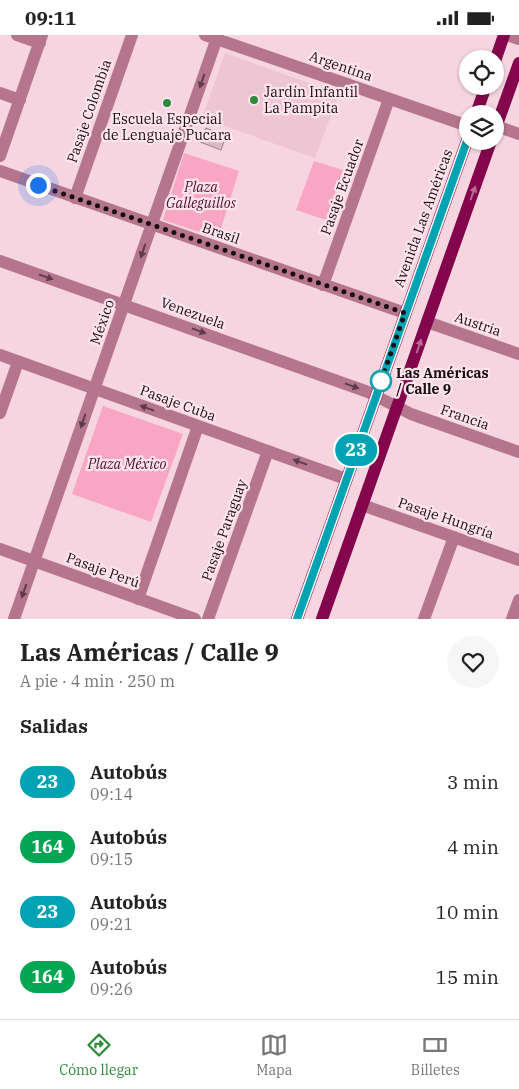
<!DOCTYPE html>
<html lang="es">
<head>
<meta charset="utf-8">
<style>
  :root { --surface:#fff; --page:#f6f6f6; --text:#222; --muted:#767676; --line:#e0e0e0; --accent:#2f8b3d }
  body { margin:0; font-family:"IBM Plex Serif",serif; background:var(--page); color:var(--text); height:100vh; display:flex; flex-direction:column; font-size:19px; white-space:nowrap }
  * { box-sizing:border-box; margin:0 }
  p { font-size:16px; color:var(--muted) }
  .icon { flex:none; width:28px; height:28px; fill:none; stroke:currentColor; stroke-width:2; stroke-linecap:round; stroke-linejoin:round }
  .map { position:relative; height:584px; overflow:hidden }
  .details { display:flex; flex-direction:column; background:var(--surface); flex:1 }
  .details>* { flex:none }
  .badge { padding:0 10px; border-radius:16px; font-size:18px; line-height:32px }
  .tools { position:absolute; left:459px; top:15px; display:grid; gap:10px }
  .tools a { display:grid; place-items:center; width:45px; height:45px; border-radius:50%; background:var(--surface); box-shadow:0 1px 4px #0004; font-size:25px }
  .you { position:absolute; width:25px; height:25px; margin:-12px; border:4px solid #fff; border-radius:50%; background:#1a73e8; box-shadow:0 0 0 8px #1a73e833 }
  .map>.badge { position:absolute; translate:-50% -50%; box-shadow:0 0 0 2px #fff }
  h2 { padding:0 20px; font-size:19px; line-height:45px }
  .round { display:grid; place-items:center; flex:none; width:52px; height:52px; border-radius:26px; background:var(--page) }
  .head { display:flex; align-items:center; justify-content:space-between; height:85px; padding:0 20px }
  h1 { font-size:24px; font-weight:800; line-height:38px }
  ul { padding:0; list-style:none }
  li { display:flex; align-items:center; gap:15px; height:65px; padding:0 20px }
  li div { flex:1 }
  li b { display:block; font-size:19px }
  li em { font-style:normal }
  li .badge { min-width:55px; font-weight:700; text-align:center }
  .status { display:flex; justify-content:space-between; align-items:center; height:35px; padding:0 25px; background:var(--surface); direction:ltr }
  .status svg { height:14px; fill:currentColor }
  .dock { display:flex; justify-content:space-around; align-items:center; height:70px; border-top:1px solid var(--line); background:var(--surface); font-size:14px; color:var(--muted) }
  .dock a { display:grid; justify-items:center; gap:2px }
  .dock .active { color:var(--accent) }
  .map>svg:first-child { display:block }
  .built { fill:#eec5d3 }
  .green { fill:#f8a6c4 }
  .building { fill:#dbbac5; stroke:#9d7f8a }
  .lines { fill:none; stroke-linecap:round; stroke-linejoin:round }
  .minor { stroke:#b5758d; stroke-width:12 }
  .major { stroke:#83054b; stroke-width:12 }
  .oneway { fill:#5f3c49 }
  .oneway2 { fill:#bb6994 }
  .line-casing { stroke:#fff; stroke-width:11 }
  .line { stroke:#00a3b4; stroke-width:8 }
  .walk { stroke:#180d11; stroke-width:5; stroke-dasharray:0 9 }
  .poi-dot { fill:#2f8b3d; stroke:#ffe4ed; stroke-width:2 }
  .stop-dot { fill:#fff; stroke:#00a3b4; stroke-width:2.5 }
  .labels { text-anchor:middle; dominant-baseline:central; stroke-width:4.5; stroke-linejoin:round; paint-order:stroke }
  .street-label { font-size:14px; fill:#180d11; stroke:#ffe4ed }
  .poi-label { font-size:14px; fill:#180d11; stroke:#ffe4ed; text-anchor:start }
  .park-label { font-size:14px; font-style:italic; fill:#4c0f2c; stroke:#ffe4ed }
  .stop-label { font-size:14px; font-weight:bold; fill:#180d11; stroke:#ffe4ed; text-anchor:start }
</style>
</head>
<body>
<div class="status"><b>09:11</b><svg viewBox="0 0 49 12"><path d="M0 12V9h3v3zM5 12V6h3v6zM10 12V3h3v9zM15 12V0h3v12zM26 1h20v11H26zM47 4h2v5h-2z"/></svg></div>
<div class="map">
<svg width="519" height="584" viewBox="0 0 519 584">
  <rect width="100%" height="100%" fill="#f6d5e0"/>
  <!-- built -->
  <path class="built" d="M225 18 339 59 315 123 202 83Z"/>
  <!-- green -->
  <path class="green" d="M184 118 239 136 218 203 163 185Z
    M314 126 343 135 326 185 296 175Z
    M103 371 183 399 151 487 72 459Z"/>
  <!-- building -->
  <path class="building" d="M206 93 226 101 221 115 200 107Z"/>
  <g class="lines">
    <!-- minor -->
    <path class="minor" d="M17 0 40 8
      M205 0 468 91
      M507 0 519 4
      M0 58 20 65
      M496 91 519 99
      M0 121 42 0
      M0 136 405 278
      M75 163 132 0
      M0 226 368 357 411 379 519 417
      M323 250 389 64
      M427 287 519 319
      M0 320 346 444
      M0 378 18 327
      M362 470 519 525
      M0 514 195 584
      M138 564 198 391
      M14 584 218 0
      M208 584 268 416
      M424 584 454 502
      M512 584 519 565"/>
    <!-- major -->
    <path class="major" d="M495 26 504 0
      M476 79 486 51
      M495 95 519 28
      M297 584 468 103
      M322 584 491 106"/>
  </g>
  <!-- one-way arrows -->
  <defs><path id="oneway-solid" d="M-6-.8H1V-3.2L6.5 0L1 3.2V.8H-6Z" transform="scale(1.25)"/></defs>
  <g class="oneway">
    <use href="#oneway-solid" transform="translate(202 46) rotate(109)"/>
    <use href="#oneway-solid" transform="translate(143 216) rotate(109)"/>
    <use href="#oneway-solid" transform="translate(46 242) rotate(20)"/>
    <use href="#oneway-solid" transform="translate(199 296) rotate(20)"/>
    <use href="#oneway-solid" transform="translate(352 351) rotate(20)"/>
    <use href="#oneway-solid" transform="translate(147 373) rotate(-160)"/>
    <use href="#oneway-solid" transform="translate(83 386) rotate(109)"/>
    <use href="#oneway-solid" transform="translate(300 427) rotate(-160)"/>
    <use href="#oneway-solid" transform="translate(24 556) rotate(109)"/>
  </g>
  <g class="oneway2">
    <use href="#oneway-solid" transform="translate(473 158) rotate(-70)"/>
    <use href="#oneway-solid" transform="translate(419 311) rotate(-71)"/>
  </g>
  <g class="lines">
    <!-- line casing -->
    <g class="line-casing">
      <path id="line" d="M297 584 468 103"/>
    </g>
    <!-- line -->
    <use href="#line" class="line"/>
    <!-- walk -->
    <path class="walk" d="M38 150 405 278 381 346"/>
  </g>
  <!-- markers -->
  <g class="poi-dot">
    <circle cx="254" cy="65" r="5"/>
    <circle cx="167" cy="68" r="5"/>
  </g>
  <circle class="stop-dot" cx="381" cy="346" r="10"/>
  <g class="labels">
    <!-- street labels -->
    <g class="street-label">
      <text transform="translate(341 31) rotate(19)">Argentina</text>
      <text transform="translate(89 76) rotate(-71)">Pasaje Colombia</text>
      <text transform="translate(342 152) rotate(-70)">Pasaje Ecuador</text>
      <text transform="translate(423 183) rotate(-70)">Avenida Las Américas</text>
      <text transform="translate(221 198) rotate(19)">Brasil</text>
      <text transform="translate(193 278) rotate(20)">Venezuela</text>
      <text transform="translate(102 287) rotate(-71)">México</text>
      <text transform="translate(478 289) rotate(19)">Austria</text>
      <text transform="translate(178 368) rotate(20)">Pasaje Cuba</text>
      <text transform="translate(465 382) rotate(19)">Francia</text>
      <text transform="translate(446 483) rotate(19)">Pasaje Hungría</text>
      <text transform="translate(224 495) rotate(-70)">Pasaje Paraguay</text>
      <text transform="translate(103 535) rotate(20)">Pasaje Perú</text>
    </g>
    <!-- poi labels -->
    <g class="poi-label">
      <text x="264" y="57">Jardín Infantil<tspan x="264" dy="16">La Pampita</tspan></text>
      <text x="167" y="84" text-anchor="middle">Escuela Especial<tspan x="167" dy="16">de Lenguaje Pucara</tspan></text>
    </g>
    <!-- park labels -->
    <g class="park-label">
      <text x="201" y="152">Plaza<tspan x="201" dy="16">Galleguillos</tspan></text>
      <text x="127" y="429">Plaza México</text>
    </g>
    <!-- stop labels -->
    <g class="stop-label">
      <text x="396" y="338">Las Américas<tspan x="396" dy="16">/ Calle 9</tspan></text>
    </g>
  </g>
</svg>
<div class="tools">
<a><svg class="icon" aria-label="locate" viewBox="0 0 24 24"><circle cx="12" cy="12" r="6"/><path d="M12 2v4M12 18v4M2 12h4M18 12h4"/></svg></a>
<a><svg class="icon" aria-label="layers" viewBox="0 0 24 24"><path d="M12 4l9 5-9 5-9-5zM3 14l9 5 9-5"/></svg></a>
</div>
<div class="you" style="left:38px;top:150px"></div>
<b class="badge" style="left:356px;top:415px;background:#00a3b4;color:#fff">23</b>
</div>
<section class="details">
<div class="head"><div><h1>Las Américas / Calle 9</h1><p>A pie · 4 min · 250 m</p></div><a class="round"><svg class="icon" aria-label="heart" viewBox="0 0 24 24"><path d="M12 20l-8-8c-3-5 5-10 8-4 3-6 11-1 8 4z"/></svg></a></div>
<h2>Salidas</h2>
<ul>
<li><span class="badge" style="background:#00a3b4;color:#fff">23</span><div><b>Autobús</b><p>09:14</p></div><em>3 min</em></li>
<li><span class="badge" style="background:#00a651;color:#fff">164</span><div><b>Autobús</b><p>09:15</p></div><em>4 min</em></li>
<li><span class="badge" style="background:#00a3b4;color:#fff">23</span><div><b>Autobús</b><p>09:21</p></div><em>10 min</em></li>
<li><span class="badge" style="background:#00a651;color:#fff">164</span><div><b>Autobús</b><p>09:26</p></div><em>15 min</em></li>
</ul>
</section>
<nav class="dock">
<a class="active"><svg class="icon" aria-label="directions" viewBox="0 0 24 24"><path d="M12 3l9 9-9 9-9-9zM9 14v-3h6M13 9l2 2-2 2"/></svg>Cómo llegar</a>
<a><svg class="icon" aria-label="map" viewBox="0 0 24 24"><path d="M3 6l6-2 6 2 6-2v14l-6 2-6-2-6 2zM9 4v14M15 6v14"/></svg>Mapa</a>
<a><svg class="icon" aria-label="tickets" viewBox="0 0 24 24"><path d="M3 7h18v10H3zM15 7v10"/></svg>Billetes</a>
</nav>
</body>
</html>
